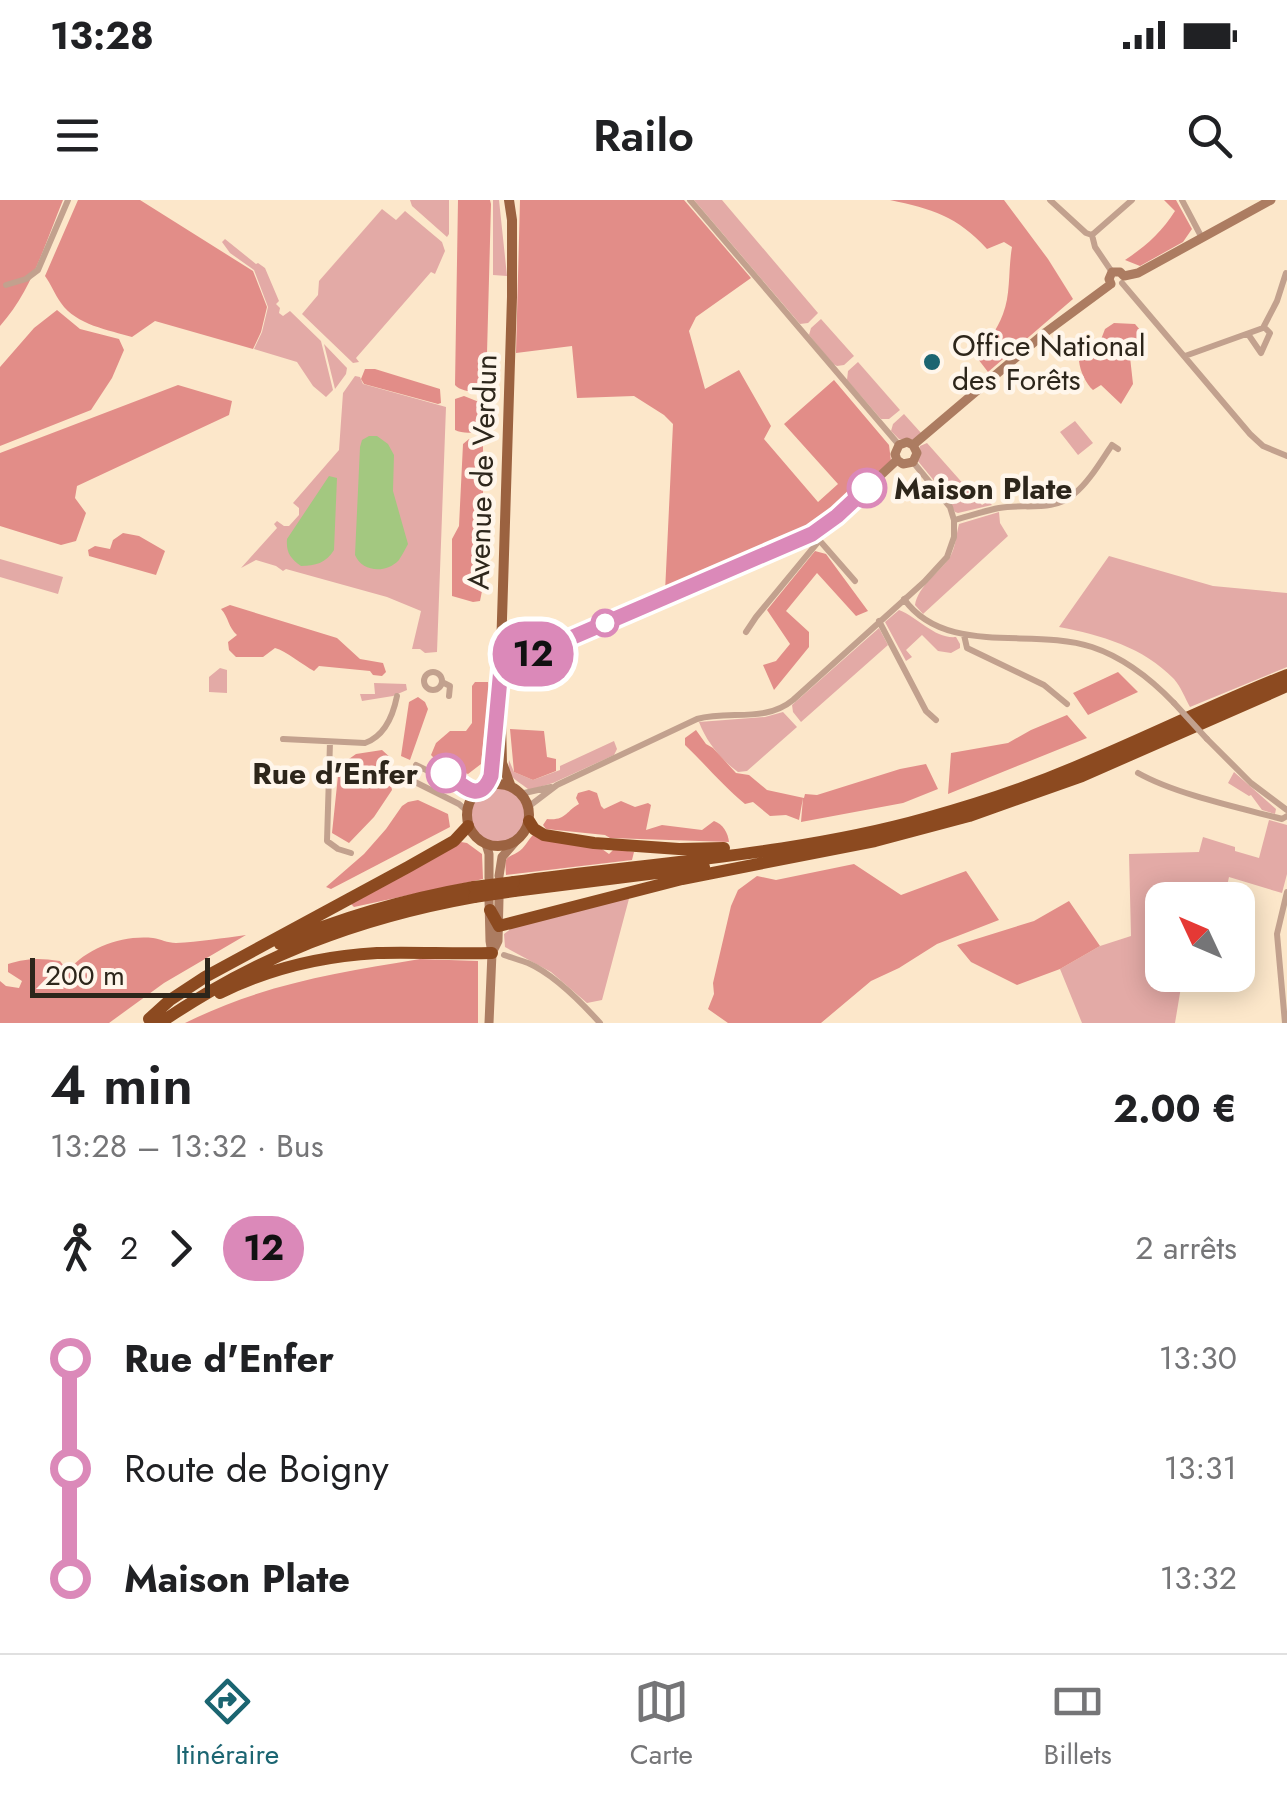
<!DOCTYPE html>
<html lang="fr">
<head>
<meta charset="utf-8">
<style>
  :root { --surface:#fff; --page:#f6f6f6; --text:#202124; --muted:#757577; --line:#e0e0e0; --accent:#1b6571 }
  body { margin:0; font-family:Jost,sans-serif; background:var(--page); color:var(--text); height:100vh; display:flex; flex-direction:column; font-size:38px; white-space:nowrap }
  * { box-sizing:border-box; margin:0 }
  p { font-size:32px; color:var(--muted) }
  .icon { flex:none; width:55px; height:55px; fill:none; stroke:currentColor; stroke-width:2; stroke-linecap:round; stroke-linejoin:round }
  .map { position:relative; height:823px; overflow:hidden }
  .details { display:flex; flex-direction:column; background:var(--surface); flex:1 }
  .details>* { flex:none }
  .badge { padding:0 20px; border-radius:32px; font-size:35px; line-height:65px }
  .needle { width:65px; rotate:314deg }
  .fabs { position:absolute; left:1145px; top:682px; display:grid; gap:20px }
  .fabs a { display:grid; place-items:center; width:110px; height:110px; border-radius:20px; background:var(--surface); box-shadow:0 5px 25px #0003; font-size:50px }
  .scale { position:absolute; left:30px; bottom:25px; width:180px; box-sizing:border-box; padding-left:10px; border:5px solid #2d261b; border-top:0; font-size:28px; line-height:35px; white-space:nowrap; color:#2d261b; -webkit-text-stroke:8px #fff6eb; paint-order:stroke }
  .map>.badge { position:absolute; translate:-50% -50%; box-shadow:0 0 0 5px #fff }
  .legs { display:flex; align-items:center; gap:15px; height:110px; padding:0 50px; font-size:32px }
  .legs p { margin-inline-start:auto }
  .headline { display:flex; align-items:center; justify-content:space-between; height:170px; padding:0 50px }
  h1 { font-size:55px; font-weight:600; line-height:75px }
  ul { padding:0 50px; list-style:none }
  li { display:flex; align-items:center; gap:35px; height:110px; font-size:38px }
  li i { display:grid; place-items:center; width:15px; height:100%; margin:0 12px; background:currentColor }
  li i::after { content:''; width:25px; height:25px; margin:-12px; border:8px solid; border-radius:50%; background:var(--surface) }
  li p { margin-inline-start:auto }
  li:first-child i { background:linear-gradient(#0000 50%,currentColor 0) }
  li:last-child i { background:linear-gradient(currentColor 50%,#0000 0) }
  .status { display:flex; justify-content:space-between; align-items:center; height:70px; padding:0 50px; background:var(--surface); direction:ltr }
  .status svg { height:28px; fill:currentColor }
  header { display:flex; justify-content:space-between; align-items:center; height:130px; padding:0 50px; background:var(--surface); font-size:45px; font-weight:600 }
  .tab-bar { display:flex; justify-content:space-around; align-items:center; height:140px; border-top:2px solid var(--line); background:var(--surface); font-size:28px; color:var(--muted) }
  .tab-bar a { display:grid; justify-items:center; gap:5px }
  .tab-bar .active { color:var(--accent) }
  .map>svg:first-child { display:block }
  .green { fill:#e3aaa6 }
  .forest { fill:#e28d88 }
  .water { fill:#a3c880 }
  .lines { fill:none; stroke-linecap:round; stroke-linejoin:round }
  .street { stroke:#c2a18e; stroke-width:6 }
  .secondary { stroke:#ac7c61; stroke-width:9 }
  .primary { stroke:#9b6240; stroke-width:10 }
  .highway { stroke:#8c4a20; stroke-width:12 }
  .street-bridge { stroke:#c2a18e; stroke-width:6 }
  .highway-bridge { stroke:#8c4a20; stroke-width:12 }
  .line-1-casing { stroke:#fff; stroke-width:22 }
  .line-1 { stroke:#db89b9; stroke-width:15 }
  .poi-dot { fill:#1b6571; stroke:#fff6eb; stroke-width:4 }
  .stop-1-dot { fill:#fff; stroke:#db89b9; stroke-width:5 }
  .labels { text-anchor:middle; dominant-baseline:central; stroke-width:9; stroke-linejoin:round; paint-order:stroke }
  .poi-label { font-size:30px; fill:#2d261b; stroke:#fff6eb; text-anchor:start }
  .street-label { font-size:30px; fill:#2d261b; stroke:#fff6eb }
  .stop-label { font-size:30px; font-weight:bold; fill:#2d261b; stroke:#fff6eb; text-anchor:start }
</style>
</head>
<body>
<div class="status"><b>13:28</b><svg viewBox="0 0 49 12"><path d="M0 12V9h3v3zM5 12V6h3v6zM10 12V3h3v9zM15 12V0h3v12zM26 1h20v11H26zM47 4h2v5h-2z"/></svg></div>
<header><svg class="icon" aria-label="menu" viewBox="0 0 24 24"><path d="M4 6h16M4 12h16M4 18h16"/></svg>Railo<svg class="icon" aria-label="search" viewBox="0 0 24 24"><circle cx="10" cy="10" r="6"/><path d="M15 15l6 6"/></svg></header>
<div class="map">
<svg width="1287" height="823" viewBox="0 0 1287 823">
  <rect width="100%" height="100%" fill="#fce7ca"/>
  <!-- green -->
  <path class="green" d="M410 0H449V34L447 37 412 6Z
    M493 0H499L507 76 493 75Z
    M694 0H722L818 113 808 123 800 124Z
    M382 9 396 20 405 11 442 42 445 51 435 74 431 72 356 158 359 162 353 163 302 114 318 95 319 81Z
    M225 39 256 64 258 63 265 68 279 101 276 104 280 108 279 113 283 116 290 111 321 141 333 190 326 197 313 186 297 162 254 149 262 132 268 107 254 70 230 53 222 42Z
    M821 119 854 156 844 165 837 166 833 164 809 135 811 128Z
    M324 144 347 168 346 174 335 189Z
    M858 162 900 210 889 219H881L847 180 848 171Z
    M355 176 360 177 363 184 446 207 437 452 425 453 420 449H412L421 411 387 397 286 369 283 371 276 366 256 360 241 368 277 328 274 324 277 321 284 326H289L299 315V308L293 303 339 250 343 193Z
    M904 214 922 234 912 241 899 239 891 231 893 224Z
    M1075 221 1093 243 1078 255 1060 232Z
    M927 243 982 305 988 301 992 305 958 313 955 312 945 294 917 260 920 246Z
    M999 312 1000 323 1008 336 923 414 915 405C918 386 939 373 950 357 956 346 956 335 959 324Z
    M1109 356 1213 386 1287 393V467L1190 507C1185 498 1181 487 1174 479 1143 447 1101 435 1059 427Z
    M0 359 63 377 58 394 0 377Z
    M899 410C919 418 935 439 956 437L960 444V448L951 453 938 451 922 435 906 450 912 457 906 461 885 422Z
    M879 428 888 445 801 522 793 512 792 505Z
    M220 468 227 470V493L209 492V477Z
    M374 483 406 484 407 490 393 496 362 501 360 494H375Z
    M783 512 797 527 747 571 738 572C721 560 706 541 699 522L765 517Z
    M614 541 617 549 614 555 553 583 529 590C516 579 507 579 509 560L514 572 533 580 560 570V566Z
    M1234 572 1276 609 1275 614 1262 610 1251 595 1249 596 1228 583Z
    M469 616a28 28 0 1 1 56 0a28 28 0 1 1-56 0Z
    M1269 620 1287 625V674L1282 693 1229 677 1224 700H1162V775H1183L1175 823H1082L1060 769 1100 746 1131 736 1129 654 1199 652 1203 637 1235 647V651L1259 658Z
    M630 695 602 800 587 803 551 772 505 747 504 734 512 728Z"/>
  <!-- forest -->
  <path class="forest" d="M0 0H63C45 44 32 90 0 126Z
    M78 0H140L253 71 267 107 261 132 253 149 155 121 132 137C109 130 76 125 61 103 55 95 51 84 45 76Z
    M458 0H490L491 4 486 191C477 193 461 192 455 185Z
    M520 0H684L751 78 696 117 689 131 705 189 739 170 771 226 764 239 818 302 838 284 784 224 834 180 889 245 891 261 811 331 665 392 673 224 664 215 634 196 577 198 572 146 516 153Z
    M890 0H1004L1048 59 1073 99 988 172 978 159C986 144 997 130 1003 114 1011 94 1008 69 1012 47L1004 42 987 49C957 16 932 9 890 0Z
    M1164 0H1176L1192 29 1183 42 1140 66 1125 60C1145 47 1162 32 1175 11Z
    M57 110 80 129 119 139 124 150 112 178 91 210 0 246V167L34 128Z
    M1114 123 1135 124 1141 131 1130 157 1133 184 1121 204 1101 185 1093 190C1086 184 1080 171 1079 161L1100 142 1105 129Z
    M365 169H375L440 189 441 203 438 204 364 184 361 179Z
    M178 185 232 201 229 215 77 286 75 298 86 313 76 341 61 345 0 326V253Z
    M464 196 484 204V228C477 234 463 234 455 230V199Z
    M469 239 483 245V386L480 401 473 402 452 396V339L459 326 463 244Z
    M123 333 139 336 165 351 156 375 89 356 88 350 95 346 110 349 113 340Z
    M815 351 826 354 868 411 856 416 817 373 786 411 809 432V447L774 490 763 465 776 461 790 444 767 410Z
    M230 405 337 438 360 459 383 463 386 472 382 476 373 475 370 471 319 466 314 471C303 465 286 451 275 448L263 457H236L229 450 228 442 237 435C228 427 229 418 221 409Z
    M1118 472 1138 492 1088 515 1073 493Z
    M475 482H488L489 490 481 564 468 574 438 562 431 555 436 543 450 531H466L472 523V486Z
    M418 497 425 502 428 509 410 560 401 556 409 502Z
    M1067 515 1087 538 948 594 951 553 1008 543 1031 530Z
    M510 529 544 531 547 557 556 559V571L533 580 514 572Z
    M696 530 706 544 713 548 736 573 749 575 767 590 804 598 805 594 817 595 900 569 926 564 938 589 903 603 801 622 803 598 799 620 786 615 770 616 753 602 745 604C723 586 706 565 685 545V538Z
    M382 550 392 559 390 580 392 590 374 617 349 643 332 633 339 566 356 554Z
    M589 590 597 593 601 606 604 609 621 601 635 607 648 603 651 605 646 630 662 625 702 630 714 621C723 624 728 633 729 642L610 638 605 635 546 629 543 625 547 619C566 621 566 611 579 604L576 598 578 593Z
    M418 600 448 614 450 627 331 689 326 687 364 654 386 629 402 606 408 602Z
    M533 635 602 649 609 654 614 649 634 652 632 660 506 675C505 656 504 660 518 652 524 649 528 640 533 635Z
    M461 642 467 643 482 654 483 679 354 707 350 703Z
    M854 664 901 695 966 671 999 720 937 744 899 768 871 781 821 823H728L708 809 714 794 713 783 731 706 738 690 757 676 776 680Z
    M1069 701 1100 746 1060 769 1017 785 971 762 957 745 1034 721Z
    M246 735 164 783 109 823H0V781L6 786 19 788 22 781 8 772V764C28 758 39 758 60 761L68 771C88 747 122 735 153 738 161 739 167 743 176 743 199 742 223 738 246 735Z
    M420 759 478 761V823H185C264 784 335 773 420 759Z"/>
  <!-- water -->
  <path class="water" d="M369 236H377L388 244 394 255 393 291 408 344C406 348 401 357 399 360 386 374 362 372 355 355L360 247 362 240Z
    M329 276 337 278 334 350C326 363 315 366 301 366 290 358 286 352 287 339Z"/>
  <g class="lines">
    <!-- street -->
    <path class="street" d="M690 0 899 245
      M1050 0 1086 33 1092 35 1095 47 1112 72
      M1182 0 1202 38
      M1092 35 1132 0
      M1122 83 1250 234 1263 246 1287 256
      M6 85 26 79 38 70 68 0
      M1248 134 1261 153 1270 133 1264 127
      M1185 156 1263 128 1277 101 1286 73
      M954 320C969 316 984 311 999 308 1025 303 1052 313 1074 294 1089 282 1101 261 1112 245L1118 249
      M813 333 855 381
      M904 399C945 457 1032 427 1092 447 1125 458 1151 479 1174 503
      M879 421 926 511 936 520
      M746 432 756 417 818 342
      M964 435 967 448 1044 485 1067 504
      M424 481a9 9 0 1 1 18 0a9 9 0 1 1-18 0Z
      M442 482 450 486 449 496
      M283 539 365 543C385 536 393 516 397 496
      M1207 539 1251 583 1287 610
      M330 542 327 641 338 649 351 653
      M416 565 467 590 478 591
      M1138 573C1175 594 1240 608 1282 619L1287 616
      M409 579 459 604 467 611
      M520 594 551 587
      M528 607 557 585 697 519C730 510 765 523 793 500L924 382 947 357 954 337V320L950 307 913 262
      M504 755C512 758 520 760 528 763 553 774 582 803 600 823
      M1285 823 1277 734 1287 692"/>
    <!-- secondary -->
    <path class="secondary" d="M1124 76 1138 73 1271 0
      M1111 84 1109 79 1112 72H1120L1124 76
      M913 245 1046 132 1111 84
      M897 260 903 264 913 262 917 253 913 245
      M897 260 895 254 899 245 907 242 913 245
      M501 468 813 333 837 316 897 260
      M486 644 489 654V678
      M499 676 502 657 515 642
      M489 700 490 741 492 753 489 823
      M493 751 498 741 499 699"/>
    <!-- primary -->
    <path class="primary" d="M509 0 512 20V97L500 483 502 563 511 587
      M467 615a31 31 0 1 1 62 0a31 31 0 1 1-62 0Z
      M487 586 491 576 495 524"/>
    <!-- highway -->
    <path class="highway" d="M529 621 534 629 544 635 594 643 679 649 724 648
      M514 682C649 663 796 655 927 618 978 604 1029 587 1078 566 1148 537 1216 503 1287 475
      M514 691 704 667
      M490 710 499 726 682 679 875 641 969 616 1082 576 1287 486
      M280 744C342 717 407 699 474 687
      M220 793C268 769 324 756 377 753 415 752 454 754 492 753
      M149 819 170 800 205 777 408 667 454 641 468 626
      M160 823C258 756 357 718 474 697"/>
    <!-- street-bridge -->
    <path class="street-bridge" d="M1174 503 1207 539"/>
    <!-- highway-bridge -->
    <path class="highway-bridge" d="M474 687 514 682
      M474 697 514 691"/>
  </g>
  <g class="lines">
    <!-- line-1 casing -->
    <g class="line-1-casing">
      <path id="line-1" d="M446 573C462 584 479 606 491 576L501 468 812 334 837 316 867 288"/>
    </g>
    <!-- line-1 -->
    <use href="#line-1" class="line-1"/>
  </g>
  <!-- markers -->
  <circle class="poi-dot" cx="932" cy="162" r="10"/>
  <g class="stop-1-dot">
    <circle cx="867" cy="288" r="18"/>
    <circle cx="605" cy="423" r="12"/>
    <circle cx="446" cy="573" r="18"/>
  </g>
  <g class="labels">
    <!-- poi labels -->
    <g class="poi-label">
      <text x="952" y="145">Office National<tspan x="952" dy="34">des Forêts</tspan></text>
    </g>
    <!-- street labels -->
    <g class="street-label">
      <text transform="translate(482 272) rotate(-88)">Avenue de Verdun</text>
    </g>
    <!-- stop labels -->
    <g class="stop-label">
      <text x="894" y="288">Maison Plate</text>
      <text x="418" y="573" text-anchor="end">Rue d'Enfer</text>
    </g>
  </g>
</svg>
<div class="fabs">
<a><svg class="needle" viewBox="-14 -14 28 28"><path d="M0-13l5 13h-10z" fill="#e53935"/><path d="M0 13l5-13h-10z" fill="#757577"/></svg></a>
</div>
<div class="scale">200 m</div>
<b class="badge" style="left:533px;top:454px;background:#db89b9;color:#111">12</b>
</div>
<section class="details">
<div class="headline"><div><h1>4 min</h1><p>13:28 – 13:32 · Bus</p></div><b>2.00 €</b></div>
<div class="legs"><svg class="icon" aria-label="walk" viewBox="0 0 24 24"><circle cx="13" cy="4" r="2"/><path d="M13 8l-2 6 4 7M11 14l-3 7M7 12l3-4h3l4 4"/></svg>2<svg class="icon" aria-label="forward" viewBox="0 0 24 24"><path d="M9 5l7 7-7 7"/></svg><b class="badge" style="background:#db89b9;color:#111">12</b><p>2 arrêts</p></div>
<ul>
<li><i style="color:#db89b9"></i><b>Rue d'Enfer</b><p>13:30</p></li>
<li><i style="color:#db89b9"></i><span>Route de Boigny</span><p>13:31</p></li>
<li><i style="color:#db89b9"></i><b>Maison Plate</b><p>13:32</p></li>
</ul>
</section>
<nav class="tab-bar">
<a class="active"><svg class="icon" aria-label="directions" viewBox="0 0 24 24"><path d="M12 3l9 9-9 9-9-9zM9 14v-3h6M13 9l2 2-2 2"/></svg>Itinéraire</a>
<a><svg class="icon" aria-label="map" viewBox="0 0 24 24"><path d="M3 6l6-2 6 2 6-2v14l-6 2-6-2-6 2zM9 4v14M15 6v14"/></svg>Carte</a>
<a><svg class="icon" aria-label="tickets" viewBox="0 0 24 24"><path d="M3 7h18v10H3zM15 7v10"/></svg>Billets</a>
</nav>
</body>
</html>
